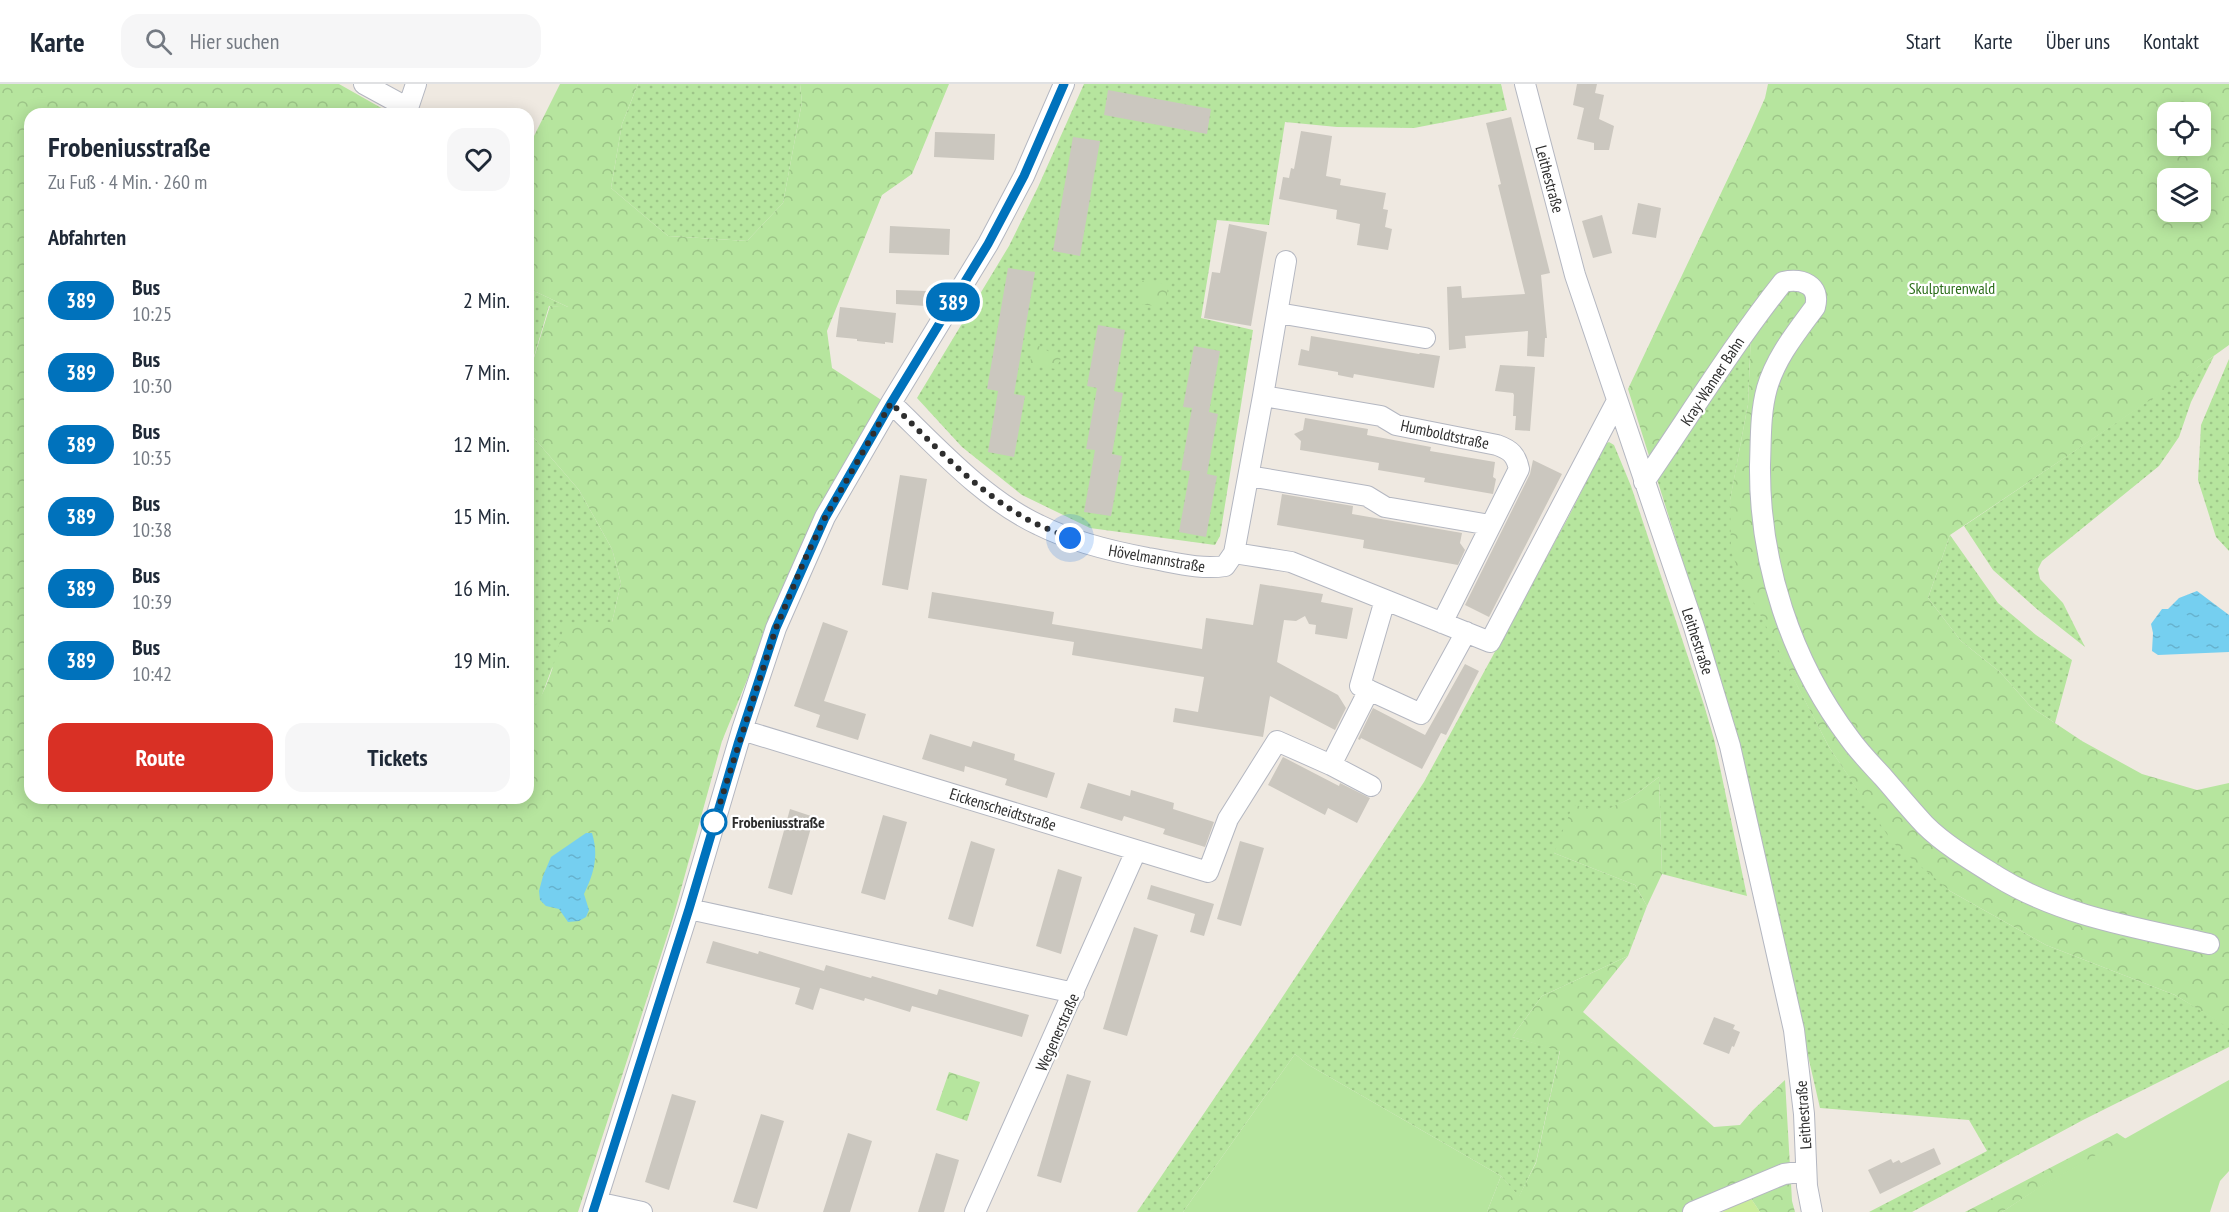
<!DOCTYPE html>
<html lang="de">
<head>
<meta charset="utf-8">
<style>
  :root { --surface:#fff; --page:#f6f6f7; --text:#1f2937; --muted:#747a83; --line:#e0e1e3; --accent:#d93025 }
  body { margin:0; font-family:"PT Sans Narrow",sans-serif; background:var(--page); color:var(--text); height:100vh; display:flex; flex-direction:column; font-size:22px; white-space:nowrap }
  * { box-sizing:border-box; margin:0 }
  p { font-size:20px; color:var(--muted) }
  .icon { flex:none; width:33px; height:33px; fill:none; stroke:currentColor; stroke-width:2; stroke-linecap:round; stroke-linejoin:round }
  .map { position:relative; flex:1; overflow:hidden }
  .sheet { position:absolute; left:24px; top:24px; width:510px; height:696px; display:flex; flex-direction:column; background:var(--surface); border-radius:18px; box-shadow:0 3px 15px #0003 }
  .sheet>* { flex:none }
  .badge { padding:0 12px; border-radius:20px; font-size:21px; line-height:39px }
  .fabs { position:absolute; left:2157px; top:18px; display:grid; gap:12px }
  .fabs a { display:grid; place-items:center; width:54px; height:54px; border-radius:12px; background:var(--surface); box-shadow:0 3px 15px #0003; font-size:30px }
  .you { position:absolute; width:30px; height:30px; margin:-15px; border:4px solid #fff; border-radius:50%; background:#1a73e8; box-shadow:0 0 0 9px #1a73e833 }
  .map>.badge { position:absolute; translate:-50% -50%; box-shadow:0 0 0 3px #fff }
  h2 { padding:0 24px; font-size:22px; line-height:54px }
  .round { display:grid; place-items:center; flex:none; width:63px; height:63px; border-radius:18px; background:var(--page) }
  .head { display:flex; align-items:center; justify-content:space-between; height:102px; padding:0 24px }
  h1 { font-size:28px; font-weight:700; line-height:45px }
  .cta { display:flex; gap:12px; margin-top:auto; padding:12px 24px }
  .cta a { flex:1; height:69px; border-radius:18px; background:var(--accent); color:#fff; font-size:24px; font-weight:700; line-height:69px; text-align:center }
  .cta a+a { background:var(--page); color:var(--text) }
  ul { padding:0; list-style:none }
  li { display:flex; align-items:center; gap:18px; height:72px; padding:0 24px }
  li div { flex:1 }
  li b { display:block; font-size:22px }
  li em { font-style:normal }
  li .badge { min-width:66px; font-weight:700; text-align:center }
  header { display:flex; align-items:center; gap:36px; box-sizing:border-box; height:84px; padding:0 30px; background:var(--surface); border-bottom:2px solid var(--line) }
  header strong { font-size:28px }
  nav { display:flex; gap:33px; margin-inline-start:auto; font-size:21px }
  .search { width:420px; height:54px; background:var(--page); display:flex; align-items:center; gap:15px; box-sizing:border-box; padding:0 21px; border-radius:18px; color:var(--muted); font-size:22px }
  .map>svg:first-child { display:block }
  .grass { fill:url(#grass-dots) }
  .forest { fill:url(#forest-crowns); fill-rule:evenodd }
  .garden { fill:#b6e59e }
  .pitch { fill:#c9ec9a }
  .water { fill:url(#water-ripples) }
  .building { fill:#cbc7bf }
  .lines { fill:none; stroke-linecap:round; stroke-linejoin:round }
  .minor-casing { stroke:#b4b7c1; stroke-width:22 }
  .minor { stroke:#fff; stroke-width:20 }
  .line-casing { stroke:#fff; stroke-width:14 }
  .line { stroke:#0072bc; stroke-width:9 }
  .walk { stroke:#2e2e2e; stroke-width:6; stroke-dasharray:0 10.8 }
  .stop-dot { fill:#fff; stroke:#0072bc; stroke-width:3 }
  .labels { text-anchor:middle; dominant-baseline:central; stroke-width:4.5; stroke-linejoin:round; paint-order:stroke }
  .street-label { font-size:16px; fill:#2e2e2e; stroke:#fff }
  .park-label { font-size:16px; fill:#2c6e1b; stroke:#fff }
  .stop-label { font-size:16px; font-weight:bold; fill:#2e2e2e; stroke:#fff; text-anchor:start }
</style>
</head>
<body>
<header>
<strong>Karte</strong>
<div class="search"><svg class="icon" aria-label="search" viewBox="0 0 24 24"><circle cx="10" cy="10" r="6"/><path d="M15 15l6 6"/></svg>Hier suchen</div>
<nav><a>Start</a><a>Karte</a><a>Über uns</a><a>Kontakt</a></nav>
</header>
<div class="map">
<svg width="2229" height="1128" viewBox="0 0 2229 1128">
  <defs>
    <pattern id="grass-dots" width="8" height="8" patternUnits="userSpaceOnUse" patternTransform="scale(1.5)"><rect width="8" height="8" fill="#b6e59e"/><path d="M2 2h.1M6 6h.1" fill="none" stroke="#9dc588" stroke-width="1.8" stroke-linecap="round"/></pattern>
    <pattern id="forest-crowns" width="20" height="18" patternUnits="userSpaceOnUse" patternTransform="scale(1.5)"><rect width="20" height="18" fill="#b6e59e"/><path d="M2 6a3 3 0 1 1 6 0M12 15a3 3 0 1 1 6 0" fill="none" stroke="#9dc588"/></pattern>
    <pattern id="water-ripples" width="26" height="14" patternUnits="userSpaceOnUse" patternTransform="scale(1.5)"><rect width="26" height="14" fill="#75cff0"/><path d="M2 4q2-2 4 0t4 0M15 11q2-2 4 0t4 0" fill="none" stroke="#66b2ce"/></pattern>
  </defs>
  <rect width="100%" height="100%" fill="#efe9e1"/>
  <!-- grass -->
  <path class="grass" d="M638 0H800L802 18 783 119 747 157 668 152 611 104 622 40Z
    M1084 0H1501L1507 26 1414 44 1337 43 1285 38 1269 141 1217 136 1201 234 1253 246 1220 452 1215 461 1090 444 1022 411 962 363 917 314 1009 162 1038 103Z
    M532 206 570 224 549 222 528 293V213Z
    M1751 248 1748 320 1730 417 1741 492 1829 663 1860 709 1950 807 2046 861 2175 911 2229 943V963L2083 1036 1912 1128H1869L1987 1067 1969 1036 1820 1024 1727 619 1657 395Z
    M2214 272 2191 318 2179 353 2159 382 2042 477 2038 485 2040 495 2063 519 2085 563 2038 526 1993 486 1964 442Z
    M2229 275V467L2216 453 2198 396 2201 341Z
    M528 347 579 406 612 465 621 499 612 538 552 584 539 619 528 631Z
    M1609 358 1614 361 1631 402 1704 621 1714 655 1747 812 1662 790 1659 693 1631 714 1606 727 1554 769 1635 801 1647 822 1628 872 1542 912 1512 953 1560 966 1536 1078 1519 1113 1501 1092 1307 980 1295 970 1183 1128H1137L1264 941 1424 698 1570 430 1605 360Z
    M1950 451 1998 519 2036 551 2072 576 2055 639 2031 623 2000 588 1961 557 1928 514Z"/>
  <!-- forest -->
  <path class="forest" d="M0 0H339L392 30H30V714H528V631C550 607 556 570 565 539L612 538 621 499 612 465 579 406 528 347V293L550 222 568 223 532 206 528 213V64L560 0H638L622 40 611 104 668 152 747 157 783 119 802 18 800 0H949L912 90 882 111 827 247 832 284 886 319 790 491 722 657 673 834 578 1128H0Z
    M1768 0H2229V261L2183 294 1950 451 1928 514 1961 557 2000 588 2031 623 2082 657 2142 690 2197 706 2229 699V944L2175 911 2046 861 1950 807 1892 758 1829 663 1741 494 1731 467 1730 416 1748 320 1751 248 1650 375 1628 305 1750 48 1765 14ZM2168 28H2200V62H2168ZM2168 94H2200V128H2168Z
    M1141 197 1168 200 1166 223 1138 220Z
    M1033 259 1061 274 1056 285 1030 281Z
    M1659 693 1662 790 1647 822 1635 801 1554 769 1573 721 1606 726 1631 714Z
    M1628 872 1583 928 1714 1043 1740 1041 1753 1026 1785 996 1792 1117 1795 1128H1760L1750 1113 1721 1128H1487L1501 1092 1519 1112 1536 1079 1560 967 1512 953 1542 912Z
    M949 988 980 998 967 1037 936 1026Z
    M2117 1049 2126 1055 2042 1102 2002 1128H1965Z"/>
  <!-- garden -->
  <path class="garden" d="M1295 970 1307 980 1501 1092 1487 1128H1183Z
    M2229 996V1087L2220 1097 2210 1128H2002L2041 1102Z"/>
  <!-- pitch -->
  <path class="pitch" d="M1750 1113 1760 1128H1722Z"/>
  <!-- water -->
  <path class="water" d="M2197 507 2229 531V568L2158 571 2152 567 2153 549 2151 540 2162 525H2168L2179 514Z
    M586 749H592C599 772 594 789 584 810L589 826 586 833 579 837 568 838 559 825 546 822 540 816 539 807 543 792 551 773Z"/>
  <!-- building -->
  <path class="building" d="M1577 0H1597L1595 9 1604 11 1599 35 1614 42 1609 66H1594V59L1577 55 1584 24 1573 21Z
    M1108 6 1211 25 1207 50 1104 31Z
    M1511 33 1550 189 1541 191 1547 254H1545L1544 273 1527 272 1528 247 1465 252 1466 264 1449 266 1447 203 1461 202 1462 214 1525 210 1498 101 1501 100 1486 39Z
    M1301 47 1332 52 1326 92 1341 95 1340 101 1386 109 1383 125 1388 126 1385 143 1392 145 1388 166 1357 161 1360 140 1336 135 1337 126 1279 115 1283 93 1289 94 1291 84 1294 85Z
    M935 48 995 50 994 76 934 73Z
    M1073 53 1100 57 1080 172 1053 167Z
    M1638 119 1661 124 1656 154 1632 150Z
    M1602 131 1612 169 1593 174 1582 137Z
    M1229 140 1267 148 1251 242 1204 234 1212 188 1220 189Z
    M890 142 950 145 949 171 889 169Z
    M1008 184 1035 188 1014 310 1025 312 1014 373 988 368 998 307 987 305Z
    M896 206 927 207 926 222 896 220Z
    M840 223 896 229 893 259 885 258V260L857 257V255L836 253Z
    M1098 241 1125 246 1114 307 1123 309 1112 370 1122 372 1111 432 1084 428 1095 366 1086 365 1097 304 1087 302Z
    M1311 252 1419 270 1420 269 1440 272 1434 304 1354 290 1353 294 1338 291V288L1298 281 1301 265 1309 267Z
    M1194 262 1220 267 1209 328 1218 330 1207 390 1217 392 1206 453 1179 448 1190 387 1181 386 1192 324 1183 323Z
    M1500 281 1535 283 1530 347 1515 346 1516 332H1513L1514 311 1513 309 1495 307Z
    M1305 334 1368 345 1367 351 1431 363 1430 367 1495 378 1493 393 1496 395 1493 410 1424 398 1425 394 1378 386 1379 379 1300 366 1301 357 1294 350 1303 346Z
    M1533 376 1562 390 1489 533 1465 521 1530 390Z
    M900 391 927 395 908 506 882 501Z
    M1282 410 1353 422 1352 430 1462 449 1460 459 1465 466 1458 481 1363 464 1364 456 1277 441Z
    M1260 500 1323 510 1321 518 1353 524 1347 555 1315 550 1316 541 1309 540 1305 532 1296 537 1284 536 1277 578 1338 611 1346 624 1335 646 1270 612 1263 653 1173 638 1175 624 1198 628 1204 593 1072 571 1074 558 928 534 932 508 1054 528 1052 540 1202 565 1206 534 1253 541Z
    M823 538 848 547 824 617 866 630 858 656 816 643 820 631 794 622Z
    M1465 580 1479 587 1446 651 1441 649 1422 685 1361 654 1360 656 1358 655 1373 624 1425 651Z
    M930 650 971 663 973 657 1015 670 1014 676 1055 689 1047 714 1005 701 1007 695 965 682 964 688 922 675Z
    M1283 673 1339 702 1340 699 1370 714 1357 739 1328 724 1325 731 1268 701Z
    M1088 699 1130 712 1131 706 1174 719 1173 725 1214 738 1205 763 1163 750 1165 745 1124 732 1122 737 1080 724Z
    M790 725 814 733 792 811 768 804Z
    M883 731 907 738 885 816 861 809Z
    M971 757 995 765 973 843 948 835Z
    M1240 757 1264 764 1241 842 1217 835Z
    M1058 785 1082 793 1061 870 1036 862Z
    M1151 801 1214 820 1204 852 1190 848 1195 830 1147 815Z
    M1134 843 1158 851 1127 952 1103 945Z
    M713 857 758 870 759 867 824 887 826 881 871 894 872 892 937 911 939 905 1029 931 1022 953 912 922 910 928 865 914 864 917 820 904 813 926 795 920 800 904 706 879Z
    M1714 933 1735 941 1733 945 1740 948 1734 963 1732 962 1729 970 1703 960Z
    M1067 990 1091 997 1061 1099 1037 1092Z
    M672 1010 696 1017 669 1106 645 1098Z
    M761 1030 784 1037 757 1125 733 1118Z
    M848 1049 872 1057 850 1128H823Z
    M1934 1064 1941 1080 1880 1110 1868 1086 1891 1075 1893 1079 1899 1076 1901 1079Z
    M936 1069 959 1076 944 1128H918Z"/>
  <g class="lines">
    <!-- minor casing -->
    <g class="minor-casing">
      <path id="minor" d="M364 0 408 24 416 0
        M1525 0 1575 191 1694 543 1730 662 1794 946 1804 1030 1807 1102 1812 1128
        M1278 229 1425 254
        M1263 312 1381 332 1396 341 1497 361C1511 366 1516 371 1519 385L1442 539
        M891 319C935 361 983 415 1039 441 1073 458 1110 467 1148 474 1173 478 1199 486 1225 482L1234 469 1263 312 1286 177
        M1249 392 1367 412 1385 423 1490 441
        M1644 398C1690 331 1733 261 1783 198 1802 194 1821 201 1815 223 1796 249 1776 273 1767 304 1760 329 1761 356 1760 381 1759 479 1791 577 1850 655 1860 669 1872 681 1883 693 1897 709 1910 725 1925 741 1945 761 1974 778 1998 793 2061 832 2138 844 2209 860
        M1234 469 1291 478 1490 558 1617 317
        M1385 516 1360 602 1421 630 1466 548
        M742 646 1208 788 1228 735 1277 657 1331 681 1371 702
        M1331 681 1369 606
        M689 825 1074 909
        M596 1118 642 1128
        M593 1128 689 825 742 646 776 544 825 433 891 319 988 160 1024 92 1064 0
        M975 1128 1136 767
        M1693 1128 1784 1090 1806 1087"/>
    </g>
    <!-- minor -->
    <use href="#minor" class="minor"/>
  </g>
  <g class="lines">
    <!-- line casing -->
    <g class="line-casing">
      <path id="line" d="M593 1128 689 825 738 660 776 544 825 434 891 319 988 160 1024 92 1064 0"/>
    </g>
    <!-- line -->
    <use href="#line" class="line"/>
    <!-- walk -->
    <path class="walk" d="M714 738 776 544 805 475 825 434 891 319C931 358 971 402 1020 431 1036 441 1053 447 1070 454"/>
  </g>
  <!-- markers -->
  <circle class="stop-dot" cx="714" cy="738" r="12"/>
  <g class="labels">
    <!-- street labels -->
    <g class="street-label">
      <text transform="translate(1550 95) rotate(75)">Leithestraße</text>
      <text transform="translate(1712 297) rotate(-57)">Kray-Wanner Bahn</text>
      <text transform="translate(1445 350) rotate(12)">Humboldtstraße</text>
      <text transform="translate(1157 474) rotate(10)">Hövelmannstraße</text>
      <text transform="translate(1698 557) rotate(72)">Leithestraße</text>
      <text transform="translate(1003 725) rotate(17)">Eickenscheidtstraße</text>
      <text transform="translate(1057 948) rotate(-66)">Wegenerstraße</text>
      <text transform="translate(1803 1031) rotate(-94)">Leithestraße</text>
    </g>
    <!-- park labels -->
    <g class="park-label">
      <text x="1952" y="204">Skulpturenwald</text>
    </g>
    <!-- stop labels -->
    <g class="stop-label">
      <text x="732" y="738">Frobeniusstraße</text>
    </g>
  </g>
</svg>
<div class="fabs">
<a><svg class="icon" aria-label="locate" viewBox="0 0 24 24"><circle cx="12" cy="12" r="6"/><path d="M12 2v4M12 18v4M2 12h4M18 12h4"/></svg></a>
<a><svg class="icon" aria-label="layers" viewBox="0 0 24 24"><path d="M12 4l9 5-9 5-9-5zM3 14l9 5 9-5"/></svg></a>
</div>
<div class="you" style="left:1070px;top:454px"></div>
<b class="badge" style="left:953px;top:218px;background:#0072bc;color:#fff">389</b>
<section class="sheet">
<div class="head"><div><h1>Frobeniusstraße</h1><p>Zu Fuß · 4 Min. · 260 m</p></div><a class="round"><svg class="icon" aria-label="heart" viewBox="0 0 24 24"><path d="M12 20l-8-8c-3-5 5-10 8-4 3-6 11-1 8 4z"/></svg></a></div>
<h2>Abfahrten</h2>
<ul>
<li><span class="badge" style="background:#0072bc;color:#fff">389</span><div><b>Bus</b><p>10:25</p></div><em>2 Min.</em></li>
<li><span class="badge" style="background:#0072bc;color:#fff">389</span><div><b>Bus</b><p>10:30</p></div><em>7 Min.</em></li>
<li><span class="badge" style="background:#0072bc;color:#fff">389</span><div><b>Bus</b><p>10:35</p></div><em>12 Min.</em></li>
<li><span class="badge" style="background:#0072bc;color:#fff">389</span><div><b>Bus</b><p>10:38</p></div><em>15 Min.</em></li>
<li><span class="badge" style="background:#0072bc;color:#fff">389</span><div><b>Bus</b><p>10:39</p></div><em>16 Min.</em></li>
<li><span class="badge" style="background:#0072bc;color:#fff">389</span><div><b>Bus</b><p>10:42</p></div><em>19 Min.</em></li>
</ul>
<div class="cta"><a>Route</a><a>Tickets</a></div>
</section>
</div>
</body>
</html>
